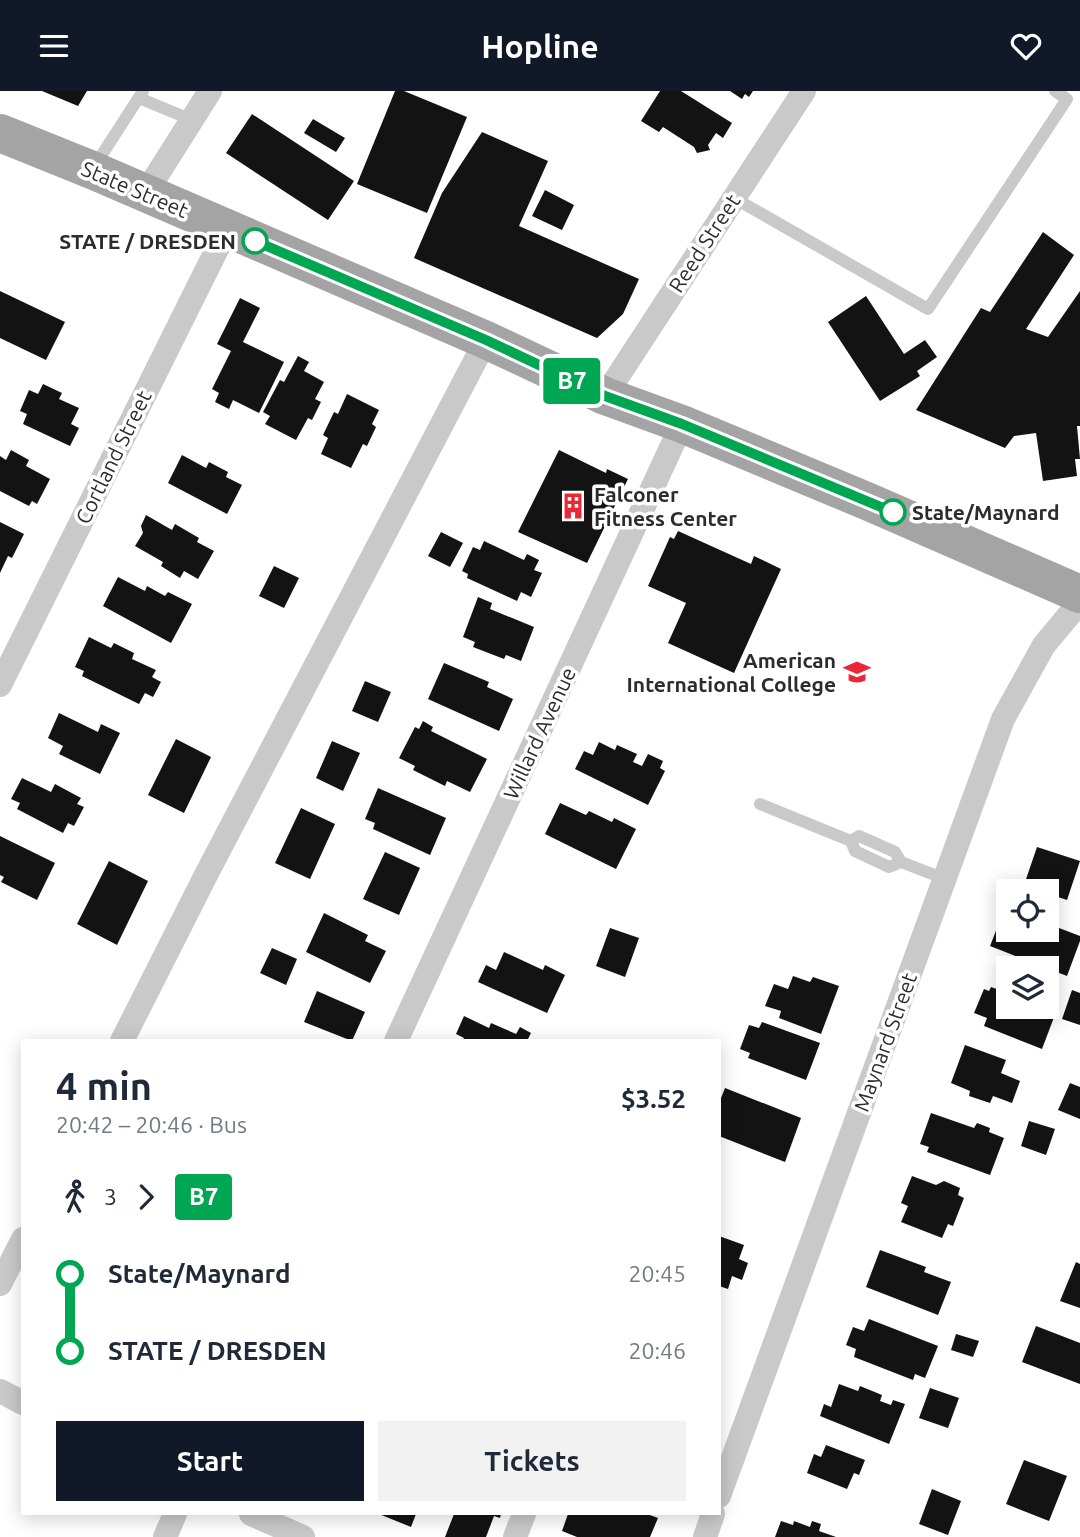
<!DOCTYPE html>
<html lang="en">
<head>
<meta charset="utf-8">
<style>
  :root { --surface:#fff; --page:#f2f2f3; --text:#1f2937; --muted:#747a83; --accent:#111827 }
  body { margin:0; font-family:Ubuntu,sans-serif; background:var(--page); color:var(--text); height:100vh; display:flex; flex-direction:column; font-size:26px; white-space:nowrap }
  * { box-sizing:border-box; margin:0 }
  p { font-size:23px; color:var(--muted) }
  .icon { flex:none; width:38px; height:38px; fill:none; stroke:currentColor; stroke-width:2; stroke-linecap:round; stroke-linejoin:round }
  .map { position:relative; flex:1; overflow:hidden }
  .side { position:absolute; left:21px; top:948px; width:700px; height:476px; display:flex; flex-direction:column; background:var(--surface); border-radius:0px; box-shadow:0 4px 18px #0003 }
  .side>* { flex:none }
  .badge { padding:0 14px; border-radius:5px; font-size:24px; line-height:46px }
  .controls { position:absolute; left:996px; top:788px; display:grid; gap:14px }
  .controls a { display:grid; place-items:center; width:63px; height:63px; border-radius:0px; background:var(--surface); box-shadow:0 4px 18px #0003; font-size:35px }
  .map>.badge { position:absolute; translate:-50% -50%; box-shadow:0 0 0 4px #fff }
  .legs { display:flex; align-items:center; gap:10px; height:77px; padding:0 35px; font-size:23px }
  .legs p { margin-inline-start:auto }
  .summary { display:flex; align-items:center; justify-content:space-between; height:119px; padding:0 35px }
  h1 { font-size:38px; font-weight:600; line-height:52px }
  .action { display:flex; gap:14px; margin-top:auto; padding:14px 35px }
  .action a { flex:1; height:80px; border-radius:0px; background:var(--accent); color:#fff; font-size:28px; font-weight:600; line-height:80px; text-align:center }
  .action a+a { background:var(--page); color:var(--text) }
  ul { padding:0 35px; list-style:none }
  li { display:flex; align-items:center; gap:24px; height:77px; font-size:26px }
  li i { display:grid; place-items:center; width:10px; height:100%; margin:0 9px; background:currentColor }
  li i::after { content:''; width:18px; height:18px; margin:-9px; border:5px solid; border-radius:50%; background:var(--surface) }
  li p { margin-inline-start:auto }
  li:first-child i { background:linear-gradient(#0000 50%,currentColor 0) }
  li:last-child i { background:linear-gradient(currentColor 50%,#0000 0) }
  header { display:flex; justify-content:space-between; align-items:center; height:91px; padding:0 35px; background:var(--accent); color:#fff; font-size:32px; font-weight:600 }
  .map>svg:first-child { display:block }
  .building { fill:#131313 }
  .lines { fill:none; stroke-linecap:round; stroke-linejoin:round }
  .lane { stroke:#c9c9c9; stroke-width:12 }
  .street { stroke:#c9c9c9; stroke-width:24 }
  .primary { stroke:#a4a4a4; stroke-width:38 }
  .line-1-casing { stroke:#fff; stroke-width:16 }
  .line-1 { stroke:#00a651; stroke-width:10 }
  .stop-1-dot { fill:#fff; stroke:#00a651; stroke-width:3.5 }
  .labels { text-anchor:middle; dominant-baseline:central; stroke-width:7; stroke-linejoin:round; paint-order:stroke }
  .street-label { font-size:21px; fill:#2c2c2c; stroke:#fff }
  .stop-label { font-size:21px; font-weight:bold; fill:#2c2c2c; stroke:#fff; text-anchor:end }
  .poi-label { font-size:21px; font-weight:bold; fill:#2c2c2c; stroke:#fff; text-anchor:start }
</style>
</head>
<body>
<header><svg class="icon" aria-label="menu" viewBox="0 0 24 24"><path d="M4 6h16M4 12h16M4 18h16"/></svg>Hopline<svg class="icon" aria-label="heart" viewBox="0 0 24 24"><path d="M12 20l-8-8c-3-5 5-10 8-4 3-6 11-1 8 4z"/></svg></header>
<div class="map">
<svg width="1080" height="1446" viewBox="0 0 1080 1446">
  <rect width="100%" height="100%" fill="#fff"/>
  <!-- building -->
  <path class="building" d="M42 0H87L78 15Z
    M395 0H404L467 26 427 122 357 93Z
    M660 0H681L732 32 723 47 716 42 708 54 710 59 697 62 694 56 663 36 659 41 641 30Z
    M730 0H753L749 6 745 3 742 8Z
    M252 23 354 90 328 129 226 62Z
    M313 28 345 47 336 61 304 42Z
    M482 41 548 70 519 135 639 188 623 223 597 247 414 167 442 102Z
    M545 99 574 114 562 139 532 125Z
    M1043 141 1074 164 1026 238 1048 246 1080 200V335H1077L1080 368H1075L1077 385 1043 390 1036 342 1014 345 1005 357 916 319 981 217 990 221Z
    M0 200 65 231 46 269 0 247Z
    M866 205 904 263 925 249 937 266 917 280 920 285 880 310 828 231Z
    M240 207 260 217 243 251 284 271 259 322 233 309 229 318 215 311 219 302 212 298 231 260 217 253Z
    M298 265 309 271 304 280 324 291 315 308 321 311 312 329 308 327 296 349 265 333 270 325 263 321 280 289 284 291Z
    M43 293 62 302 59 308 79 317 71 333 79 337 70 355 23 333 27 323 20 320 29 299 38 303Z
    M347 303 379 319 372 333 376 336 367 355 363 353 351 377 321 363 328 347 323 344 334 321 338 323Z
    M11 359 29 369 26 375 50 388 37 413 32 410 29 415 0 400V365L6 369Z
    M559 359 606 382 607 378 628 388 587 472 518 441Z
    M182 364 206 377 209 371 228 381 226 386 242 394 227 423 168 392Z
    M146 424 172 439 175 433 199 447 197 451 214 460 198 488 184 480 180 487 161 475 163 471 135 455 143 442 141 435Z
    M0 431 24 443 12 467 8 465 0 482Z
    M678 440 751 473 754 465 781 478 734 582 668 552 686 512 648 495 670 446 674 448Z
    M441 441 463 452 450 476 428 465Z
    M484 450 524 469 527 463 539 469 534 479 542 482 531 506 521 501 517 510 467 487 468 483 462 480 473 456 480 459Z
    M274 475 299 487 284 517 259 505Z
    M118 486 145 500 147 495 165 505 168 501 192 513 171 552 103 515Z
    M478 506 492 512 490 518 534 536 521 570 506 564 504 568 473 556 475 551 463 546Z
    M89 546 111 557 114 552 134 562 132 568 156 579 152 586 161 591 153 606 145 602 139 613 82 585 84 580 75 576Z
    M444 572 489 591 487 596 513 608 499 640 428 608Z
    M365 590 391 601 378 631 352 620Z
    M59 622 98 641 101 633 120 642 100 683 59 663 63 655 48 647Z
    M423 630 433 636 431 640 487 668 470 701 447 690 445 695 413 679 415 675 399 667 415 636 419 638Z
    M176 648 211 666 184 722 148 704Z
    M332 650 360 662 343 700 316 687Z
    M599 651 615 659 617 654 637 663 633 671 642 675 648 663 663 670 660 677 665 680 648 714 575 678 584 660 593 664Z
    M22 687 51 701 55 693 81 707 77 713 84 716 74 735 68 732 63 742 17 718 20 712 11 708Z
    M378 697 446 727 430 764 373 738 375 732 365 728Z
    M560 712 586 724 589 720 612 731 614 727 636 738 616 778 545 743Z
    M301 717 335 733 310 788 275 772Z
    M0 745 55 772 37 809 1 791 4 786 0 784Z
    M1037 756 1080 770 1067 809 1046 802V800H1041L1024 794Z
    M385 761 420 777 399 824 363 808Z
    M109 770 148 790 117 854 77 833Z
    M324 822 368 844 365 850 386 860 370 892 306 861Z
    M999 832 1008 836V838H1046V832L1080 845V850L1067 885 990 855Z
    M610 837 639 847 625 886 596 875Z
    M272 857 297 868 286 894 260 882Z
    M504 861 543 879 545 874 565 884 547 922 478 891 486 874 496 879Z
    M793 885 810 891 813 886 839 895 821 943 779 927 781 920 765 915 774 893 788 898Z
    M991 896 1008 902V915H1041L1056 921 1042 958 984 935 987 927 974 922 984 898 989 900Z
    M1072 899 1080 902V934L1062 928Z
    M317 900 365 921 352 950 304 931Z
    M464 925 489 937 491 932 516 943 520 936 531 942 527 950H462L464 947 456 943Z
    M762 931 820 952 806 989 748 967 750 962 740 958 749 934 759 937Z
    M965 954 1006 969 1001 982 1020 990 1012 1012 993 1005 990 1012 969 1005 970 1000 951 992Z
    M1070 992 1080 996V1028L1058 1019Z
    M725 997 801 1027 785 1071 719 1045V1012Z
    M931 1022 974 1037 977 1032 990 1037 989 1041 1004 1047 990 1084 927 1061 929 1056 920 1053Z
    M1029 1030 1055 1038 1046 1064 1021 1055Z
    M912 1085 936 1094 944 1090 960 1097 958 1104 964 1107 953 1135 948 1133 942 1147 901 1131 908 1115 901 1112Z
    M719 1145 744 1154 739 1168 748 1172 742 1189 732 1185 728 1198 719 1195Z
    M880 1159 926 1176 924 1181 951 1191 938 1224 866 1196Z
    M1076 1171 1080 1173V1217L1060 1210Z
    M869 1228 938 1255 925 1287 915 1283 913 1289 854 1266 856 1258 846 1254 853 1236 864 1240Z
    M1036 1235 1080 1252V1293L1022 1271Z
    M956 1243 979 1250 973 1266 951 1259Z
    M839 1293 858 1300 860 1295 882 1304 880 1310 891 1314 893 1309 905 1313 889 1353 820 1325 824 1313 831 1316Z
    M930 1297 959 1307 948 1337 919 1327Z
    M826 1354 865 1369 859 1384 854 1382 847 1398 807 1382 814 1363 821 1366Z
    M1024 1369 1067 1385 1049 1430 1006 1413Z
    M932 1398 961 1410 948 1444 919 1433Z
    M379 1423H416L411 1436Z
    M454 1423H501L500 1427 494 1425 486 1446H445Z
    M568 1423H647L658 1427 650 1446H577L562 1440Z
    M781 1430 793 1434 794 1430 810 1436 812 1430 821 1433 819 1440 836 1446H775Z"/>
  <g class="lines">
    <!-- lane -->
    <path class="lane" d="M139 7 192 29
      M94 76 143 0
      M734 107 928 218 1067 8 1055 0
      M760 713 851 750
      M901 771 889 776 855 760 851 750 859 745 895 761 901 771 945 788"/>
    <!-- street -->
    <path class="street" d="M145 103 210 0
      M605 305 804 0
      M0 594 227 138
      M122 950 208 780 486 249
      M396 950 682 333
      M0 1193 23 1148
      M0 1300 23 1312
      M719 1405 1003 628 1044 554 1080 511
      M251 1423 303 1446
      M165 1446 175 1423
      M515 1446 524 1423
      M705 1446 713 1423"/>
    <!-- primary -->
    <path class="primary" d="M0 42 92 79 486 249 605 305 682 333 869 411 1080 503"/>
  </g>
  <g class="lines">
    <!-- line-1 casing -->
    <g class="line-1-casing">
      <path id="line-1" d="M255 150 486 249 605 305 682 333 893 421"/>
    </g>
    <!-- line-1 -->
    <use href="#line-1" class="line-1"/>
  </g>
  <!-- icons -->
  <defs>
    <g id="building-bare" transform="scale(2.1)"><path d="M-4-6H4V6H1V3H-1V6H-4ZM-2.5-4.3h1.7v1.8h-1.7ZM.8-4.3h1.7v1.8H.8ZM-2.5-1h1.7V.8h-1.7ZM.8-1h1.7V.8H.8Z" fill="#eb2637" stroke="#fff" stroke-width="2.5" paint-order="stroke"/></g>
    <g id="university-bare" transform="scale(2.1)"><path d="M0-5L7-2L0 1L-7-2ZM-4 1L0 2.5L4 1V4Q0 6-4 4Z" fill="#eb2637" stroke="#fff" stroke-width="2.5" paint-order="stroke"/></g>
  </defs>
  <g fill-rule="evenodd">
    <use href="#building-bare" x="573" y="415"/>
    <use href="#university-bare" x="857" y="581"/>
  </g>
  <!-- markers -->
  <g class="stop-1-dot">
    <circle cx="255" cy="150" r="12"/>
    <circle cx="893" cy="421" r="12"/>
  </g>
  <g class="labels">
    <!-- street labels -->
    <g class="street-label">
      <text transform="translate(135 98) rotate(23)">State Street</text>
      <text transform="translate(704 152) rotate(-57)">Reed Street</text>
      <text transform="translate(113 366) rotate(-64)">Cortland Street</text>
      <text transform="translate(539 642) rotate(-65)">Willard Avenue</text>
      <text transform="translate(885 951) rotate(-70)">Maynard Street</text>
    </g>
    <!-- stop labels -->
    <g class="stop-label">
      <text x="236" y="150">STATE / DRESDEN</text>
      <text x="912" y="421" text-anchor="start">State/Maynard</text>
    </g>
    <!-- poi labels -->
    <g class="poi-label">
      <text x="594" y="403">Falconer<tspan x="594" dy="24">Fitness Center</tspan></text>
      <text x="836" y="569" text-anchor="end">American<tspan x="836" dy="24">International College</tspan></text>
    </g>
  </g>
</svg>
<div class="controls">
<a><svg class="icon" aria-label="locate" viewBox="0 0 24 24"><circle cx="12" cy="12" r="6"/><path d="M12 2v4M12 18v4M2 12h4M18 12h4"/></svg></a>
<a><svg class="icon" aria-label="layers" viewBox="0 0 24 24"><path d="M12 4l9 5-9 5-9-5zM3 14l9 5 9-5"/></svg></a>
</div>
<b class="badge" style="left:572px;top:290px;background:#00a651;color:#fff">B7</b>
<section class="side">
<div class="summary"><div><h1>4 min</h1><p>20:42 – 20:46 · Bus</p></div><b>$3.52</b></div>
<div class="legs"><svg class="icon" aria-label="walk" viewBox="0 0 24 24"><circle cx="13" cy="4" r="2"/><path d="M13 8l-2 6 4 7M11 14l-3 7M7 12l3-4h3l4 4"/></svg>3<svg class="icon" aria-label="forward" viewBox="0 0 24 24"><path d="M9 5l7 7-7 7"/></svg><b class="badge" style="background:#00a651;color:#fff">B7</b></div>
<ul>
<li><i style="color:#00a651"></i><b>State/Maynard</b><p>20:45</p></li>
<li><i style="color:#00a651"></i><b>STATE / DRESDEN</b><p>20:46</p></li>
</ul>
<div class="action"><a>Start</a><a>Tickets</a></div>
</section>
</div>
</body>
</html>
